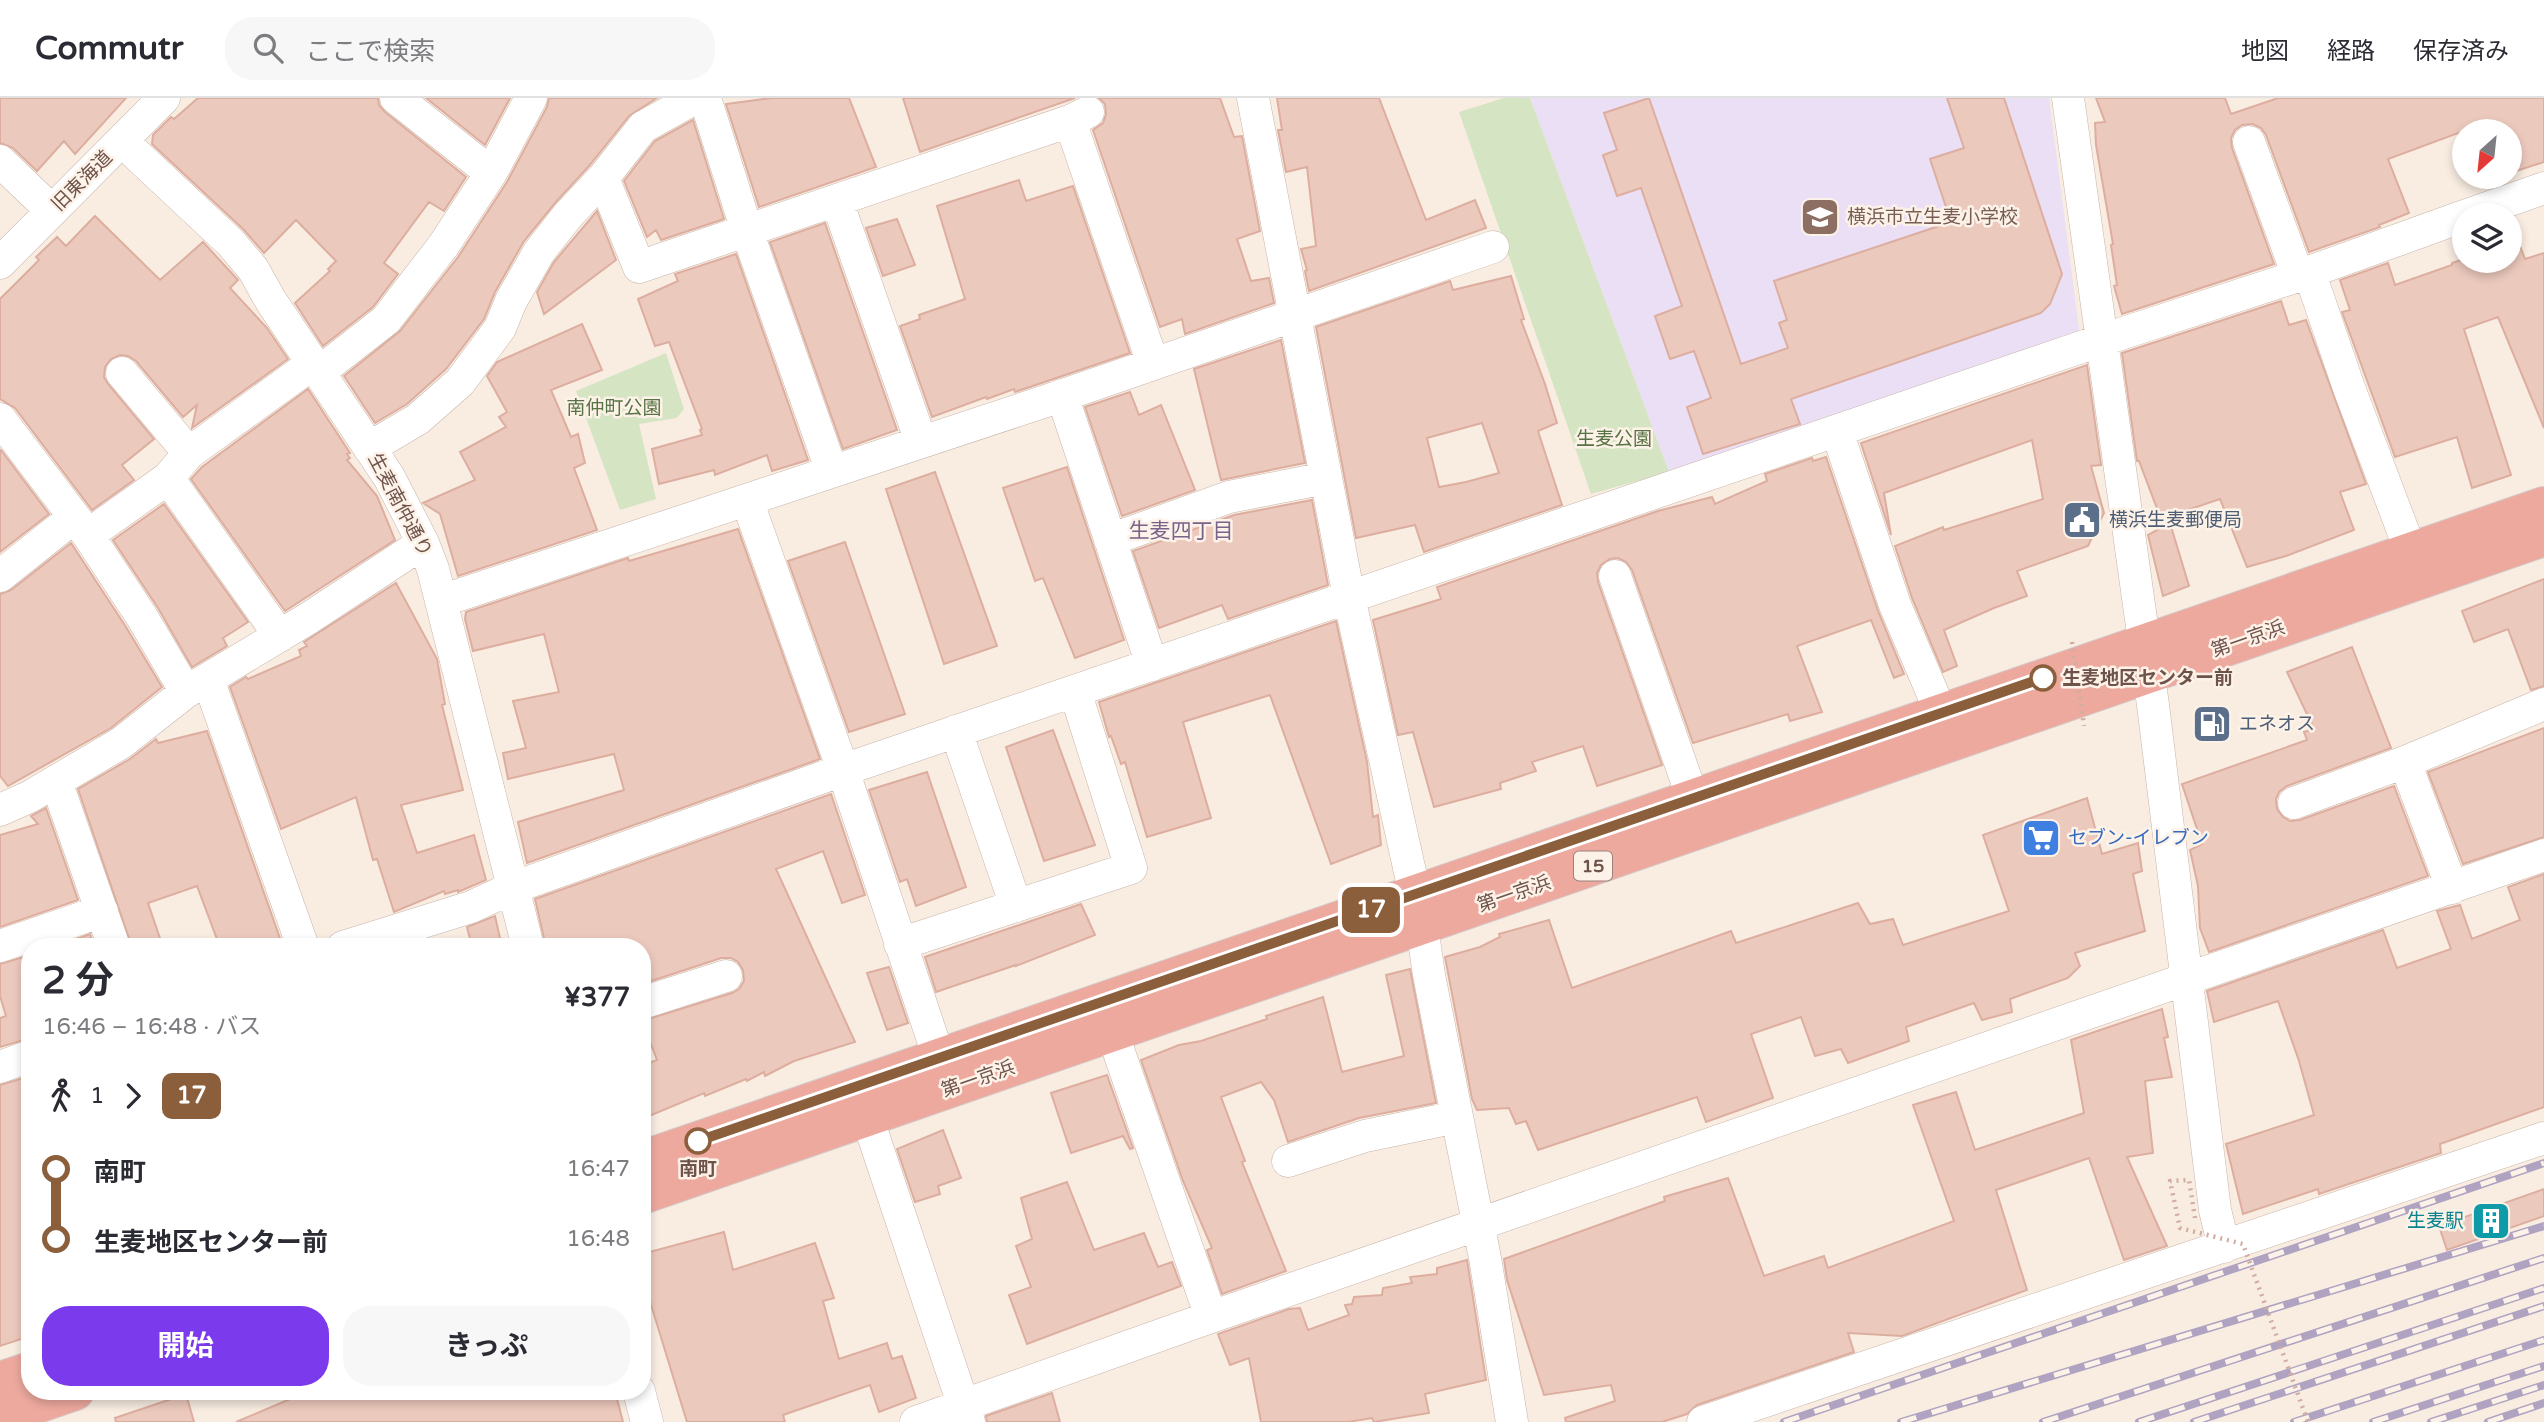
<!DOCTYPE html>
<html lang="ja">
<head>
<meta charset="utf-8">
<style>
  :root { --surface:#fff; --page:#f7f7f7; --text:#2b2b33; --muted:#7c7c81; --line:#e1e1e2; --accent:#7c3aed }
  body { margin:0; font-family:"Varela Round","Noto Sans JP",sans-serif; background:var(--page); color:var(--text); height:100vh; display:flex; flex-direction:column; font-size:26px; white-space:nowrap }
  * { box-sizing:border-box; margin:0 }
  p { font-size:23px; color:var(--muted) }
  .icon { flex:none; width:38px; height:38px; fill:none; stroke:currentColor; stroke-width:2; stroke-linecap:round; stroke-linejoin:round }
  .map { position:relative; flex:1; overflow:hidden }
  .side { position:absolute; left:21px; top:840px; width:630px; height:462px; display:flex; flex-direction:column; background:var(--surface); border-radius:28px; box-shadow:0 4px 10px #0003 }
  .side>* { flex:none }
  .badge { padding:0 14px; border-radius:10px; font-size:24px; line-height:46px }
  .needle { width:46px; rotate:207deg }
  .tools { position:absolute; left:2452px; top:21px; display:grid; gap:14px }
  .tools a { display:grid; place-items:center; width:70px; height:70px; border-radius:50%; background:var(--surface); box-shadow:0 4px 10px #0003; font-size:35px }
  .map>.badge { position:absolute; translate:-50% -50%; box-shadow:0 0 0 4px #fff }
  .legs { display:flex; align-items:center; gap:10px; height:77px; padding:0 21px; font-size:23px }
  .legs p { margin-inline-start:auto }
  .head { display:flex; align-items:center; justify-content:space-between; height:119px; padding:0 21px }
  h1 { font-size:38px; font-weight:700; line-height:52px }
  .cta { display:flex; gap:14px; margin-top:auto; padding:14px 21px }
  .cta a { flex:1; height:80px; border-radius:28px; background:var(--accent); color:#fff; font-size:28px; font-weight:700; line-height:80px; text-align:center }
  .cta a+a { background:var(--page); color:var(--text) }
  ul { padding:0 21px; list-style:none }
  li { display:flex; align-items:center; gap:24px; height:70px; font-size:26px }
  li i { display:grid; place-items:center; width:10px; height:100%; margin:0 9px; background:currentColor }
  li i::after { content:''; width:18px; height:18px; margin:-9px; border:5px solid; border-radius:50%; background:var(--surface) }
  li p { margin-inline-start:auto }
  li:first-child i { background:linear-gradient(#0000 50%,currentColor 0) }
  li:last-child i { background:linear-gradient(currentColor 50%,#0000 0) }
  header { display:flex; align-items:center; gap:42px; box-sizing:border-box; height:98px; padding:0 35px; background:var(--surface); border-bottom:2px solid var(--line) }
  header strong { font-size:33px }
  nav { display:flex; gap:38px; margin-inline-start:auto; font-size:24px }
  .search { width:490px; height:63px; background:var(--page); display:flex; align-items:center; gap:18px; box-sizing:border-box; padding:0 24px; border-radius:28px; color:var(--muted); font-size:26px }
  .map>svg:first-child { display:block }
  .education { fill:#eadff5 }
  .green { fill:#d5e5c3 }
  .building { fill:#ecc9bd; stroke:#ddae9f; stroke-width:2; fill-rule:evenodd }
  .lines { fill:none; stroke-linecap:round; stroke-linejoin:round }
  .minor-casing { stroke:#c8b4aa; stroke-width:33 }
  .highway-casing { stroke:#d4cbc9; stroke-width:40 }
  .minor { stroke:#fff; stroke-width:32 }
  .highway { stroke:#eea99f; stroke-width:38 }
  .rail-casing { stroke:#afa3c1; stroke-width:8 }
  .rail { stroke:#fdf2e8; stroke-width:5; stroke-dasharray:16; stroke-linecap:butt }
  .path-bridge { stroke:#d0ada0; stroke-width:4.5; stroke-dasharray:2 5; stroke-linecap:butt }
  .line-1-casing { stroke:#fff; stroke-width:16 }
  .line-1 { stroke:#8b5e3c; stroke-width:10 }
  .stop-1-dot { fill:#fff; stroke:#8b5e3c; stroke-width:3.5 }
  .labels { text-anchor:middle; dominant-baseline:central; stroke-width:5; stroke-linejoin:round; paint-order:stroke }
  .shield { fill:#fdf2e8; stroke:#99837a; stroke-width:2 }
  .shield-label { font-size:18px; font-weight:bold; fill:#6e534b }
  .street-label { font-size:19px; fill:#6e534b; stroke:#fdf2e8 }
  .education-label { font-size:19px; fill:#785e54; stroke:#fdf2e8; text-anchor:start }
  .park-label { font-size:19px; fill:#587345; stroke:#fdf2e8 }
  .service-label { font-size:19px; fill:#4e5e75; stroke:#fdf2e8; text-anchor:start }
  .stop-label { font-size:19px; font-weight:bold; fill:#6e534b; stroke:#fdf2e8; text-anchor:start }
  .shop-label { font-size:19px; fill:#366cbe; stroke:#fdf2e8; text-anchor:start }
  .culture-label { font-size:19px; fill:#0d838f; stroke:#fdf2e8; text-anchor:end }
  .neighbourhood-label { font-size:21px; fill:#79638b; stroke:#fdf2e8 }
</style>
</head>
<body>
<header>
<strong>Commutr</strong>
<div class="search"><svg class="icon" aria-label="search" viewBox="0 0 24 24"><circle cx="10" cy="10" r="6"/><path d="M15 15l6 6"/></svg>ここで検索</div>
<nav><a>地図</a><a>経路</a><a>保存済み</a></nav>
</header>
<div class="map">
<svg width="2544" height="1324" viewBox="0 0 2544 1324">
  <rect width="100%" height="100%" fill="#f9ede2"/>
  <!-- education -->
  <path class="education" d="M1530 0H2049L2080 239 1669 374Z"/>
  <!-- green -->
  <path class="green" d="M1504 0H1530L1669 374 1591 396 1459 14Z
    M666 255 684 311 677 320 639 326 656 401 620 412 576 293Z"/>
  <!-- building -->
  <path class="building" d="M0 0H126L75 56 64 43 37 73 13 50 0 45Z
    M198 0H378L379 7 385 14 466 79 444 113 429 104 384 165 398 176 373 209 323 248 295 205 330 173 328 171 336 163 296 122 264 155 244 132 152 46 153 37 171 19 174 21Z
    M426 0H510L485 47Z
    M549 0H657L629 18 589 68 555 105 524 143 495 194 484 221 446 271 407 306 375 325 344 278 400 233 458 159 507 84 547 9Z
    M771 0H849L876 69 759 109 726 6Z
    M903 0H1075L920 54Z
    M1099 0H1220L1234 39 1242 38 1260 133 1237 141 1251 183 1269 180 1274 205 1185 236 1182 221 1160 229 1093 32 1103 25 1106 16 1105 6Z
    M1277 0H1379L1426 122 1475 102 1486 130 1309 193 1305 173 1307 172 1301 151 1316 148 1307 69 1286 74 1278 32H1282Z
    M1649 0 1741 266 1788 250 1779 225 1787 222 1774 183 1951 124 1930 61 1964 50 1947 0H2004L2062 176 2050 206 2041 215 1791 301 1800 326 1703 356 1687 309 1711 300 1694 253 1670 261 1655 218 1682 208 1641 90 1617 98 1603 57 1617 52 1604 15Z
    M2096 0H2225L2231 16 2278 0H2544V64L2510 75V33H2464V53L2458 35 2388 61 2409 115 2379 127 2380 129 2309 154 2266 37 2261 30 2253 26 2242 27 2235 32 2231 40 2232 50 2274 166 2122 216 2114 188 2117 187 2111 147 2113 146 2096 47 2095 25 2105 24Z
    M693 22 724 121 661 142 656 132 647 139 624 83 655 43Z
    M1019 82 1026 103 1073 88 1130 255 1015 294 1014 291 987 301 986 299 932 319 900 228 920 221 919 217 965 201 937 108Z
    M597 113 616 162 544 216 537 194 554 164Z
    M95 118 160 182 203 144 238 182 230 190 267 230 288 261 192 330 197 307 183 319 136 263 128 258 120 257 111 261 105 269 104 279 108 286 154 341 122 367 134 382 92 412 15 310 0 301V201L39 162 36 159 57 139 66 148Z
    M897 121 915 167 883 178 866 130Z
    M825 125 897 332 843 351 770 144Z
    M2517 140 2525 161 2544 155V330L2498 219 2464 231 2511 377 2472 390 2457 339 2395 359 2342 214 2350 212 2340 182 2388 165 2395 187 2452 167V165L2464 161V163H2510V143Z
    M736 156 808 362 772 373 767 357 715 377 714 372 659 386 652 351 702 337 700 332 702 331 669 244 655 248 638 201 678 183 675 176Z
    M1511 178 1524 221 1521 222 1545 286 1557 325 1538 333 1562 407 1424 454 1415 427 1356 440 1316 229 1450 183 1453 192ZM1482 325 1499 375 1466 384 1439 389 1427 340Z
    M2281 203 2289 227 2306 222 2366 386 2340 394 2354 432 2286 458 2247 469 2220 401 2161 421 2139 363H2137L2122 255Z
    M582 226 602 272 551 292 571 339 578 336 585 365 574 370 597 432 458 478 440 416 423 405 475 382 460 354 506 329 499 319 507 314 487 278 497 264Z
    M1281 242 1305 365 1221 382 1194 271Z
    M2087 267 2101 367 2091 368 2104 415 2088 448 2017 473 2027 498 1994 510 1944 532 1957 568 1943 574 1912 500 1895 448 1943 429 1944 432 2043 401 2032 342 1884 395 1891 437 1861 345Z
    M308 291 350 355 347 356 350 360 347 362 377 398 395 442 285 513 191 381 202 369Z
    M1130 294 1139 317 1161 307 1195 392 1122 418 1085 309Z
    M1 352 49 416 0 454V353Z
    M1826 359 1878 513 1904 576 1894 580 1871 522 1797 548 1822 614 1790 623 1788 616 1693 645 1632 472 1626 464 1618 460 1610 461 1601 467 1597 475 1598 484 1662 667 1597 688 1583 648 1532 664 1536 673 1500 685 1501 691 1434 709 1413 634 1398 637 1373 522 1441 501 1437 489 1658 413 1712 399 1715 406 1767 383 1765 376 1812 360 1813 363Z
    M1067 369 1124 542 1075 560 1043 480 1035 483 1003 390Z
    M935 374 997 548 944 566 886 391Z
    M1312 402 1328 487 1228 521 1222 507 1159 530 1133 453 1234 417Z
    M164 406 248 524 223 540 227 548 192 569 158 510 113 442Z
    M2170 425 2189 488 2163 498 2148 437Z
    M738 431 820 661 527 765 518 724 624 692 614 656 508 681 503 655 526 650 513 603 559 594 544 536 473 553 465 521 466 514 628 460 629 463Z
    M845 444 905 616 849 634 788 463Z
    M71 445 126 529 162 589 111 630 8 688 0 678V496L11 492Z
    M2544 481V588L2531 592 2508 531 2474 544 2462 513Z
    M396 485 437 561 445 606 442 607 463 692 401 707 417 755 474 737 486 782 458 794V792L445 796 444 793 394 814 377 761 373 762 356 699 281 731 230 589 246 579 248 581 301 558 299 552 307 548 304 544Z
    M1336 523 1367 664 1373 719 1378 717 1381 747 1331 766 1270 597 1183 624 1211 720 1147 739 1125 664 1121 666 1111 638 1109 639 1099 604Z
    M2352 549 2391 650 2287 688 2279 694 2276 701 2277 711 2283 719 2290 723 2300 722 2394 688 2428 778 2209 854 2200 830 2198 788 2190 752 2202 746 2182 686 2307 642 2304 634 2314 631 2287 574Z
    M2544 630V739L2463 766 2428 674Z
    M1053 632 1095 747 1044 763 1006 649Z
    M207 633 283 849H220L197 788 148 805 163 849H132L78 691 130 661 156 641 158 645Z
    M927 674 966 789 916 808 907 781 900 784 869 692Z
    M831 696 865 797 842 805 823 753 776 771 855 944 794 963 765 978 764 974 747 983 746 981 705 998 704 995 642 1021V968L657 962 642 923 732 895 739 891 744 883 743 872 738 864 731 860H721L642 886V849H546L535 801Z
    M2087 700 2102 756 2138 745 2142 773 2133 776 2145 833 2075 855 2080 868 2068 880 2010 901 2012 914 1982 922 1974 905 1906 929 1909 943 1848 965 1841 951 1815 958 1801 919 1751 936 1773 1000 1706 1024 1697 999 1538 1052 1526 1023 1516 1026 1509 1010 1477 1012 1472 1001 1445 859 1480 849 1500 839 1499 836 1549 822 1572 890 1731 833 1736 845 1858 805 1870 826 1893 821 1903 847 2009 813 1983 737Z
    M46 710 78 802 0 829V737L38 726 31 718Z
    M2544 776V1009L2440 1046 2441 1055 2319 1096 2318 1091 2243 1116 2226 1046 2314 1017 2299 963 2278 903 2214 924 2207 893 2383 832 2397 870 2451 851 2437 813 2460 807 2472 841 2520 822 2508 789Z
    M1081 806 1095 837 1016 868V867L936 894 925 859Z
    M495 818 502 849H472L467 829Z
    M90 836 94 849H54Z
    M30 857V940L0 949V920L6 918 0 898V866Z
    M889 869 908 925 887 932 867 875Z
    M1410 871 1436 1005 1359 1020 1288 1044 1274 1002 1261 984 1221 999 1245 1063 1242 1064 1286 1173 1222 1196 1207 1152 1212 1150 1183 1083 1141 962 1179 947 1201 943 1267 921 1266 918 1323 899 1342 974 1404 958 1386 877Z
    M2162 911 2168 939 2164 940 2172 979 2145 983 2153 1055 2127 1059 2167 1148 2124 1162 2089 1060 1996 1092 2027 1192 1902 1238 1848 1235 1854 1254 1697 1307 1687 1316 1662 1324H1566L1565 1320 1615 1303 1611 1287 1544 1297 1507 1182 1504 1161 1665 1103 1664 1099 1728 1080 1764 1178 1824 1158 1828 1170 1954 1123 1913 1007 1956 994 1975 1052 2084 1015 2071 942Z
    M1107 977 1133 1050 1130 1051 1123 1038 1071 1055 1051 995Z
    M30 978V1238L0 1248V987Z
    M943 1032 961 1080 938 1088 940 1096 915 1104 897 1051Z
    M1067 1084 1094 1152 1144 1135 1158 1169 1172 1164 1181 1188 1027 1246 1009 1197 1031 1189 1016 1148 1032 1141 1021 1100Z
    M2544 1091V1118L2447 1152 2439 1128Z
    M724 1134 733 1172 815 1145 834 1200 823 1203 839 1261 887 1245 892 1261 902 1258 916 1300 879 1314 870 1287 783 1317 785 1324H687L648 1197 642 1199V1156Z
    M1467 1162 1486 1282 1425 1296 1429 1315 1374 1324 1372 1320 1348 1324H1261L1249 1260 1230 1267 1218 1236 1289 1211 1300 1210 1308 1232 1349 1217 1345 1207 1352 1206 1354 1199 1382 1197 1383 1190 1412 1185 1410 1179 1437 1176V1170Z
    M309 1293H615L623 1324H236Z
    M1052 1295 1060 1324H987L986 1318Z
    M186 1296 194 1324H116L115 1320Z"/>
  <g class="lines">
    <!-- minor casing -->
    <g class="minor-casing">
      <path id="minor" d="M396 0 491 75
        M705 0 747 133 832 374
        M1253 0 1349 499 1422 828 1429 877 1485 1160 1512 1324
        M2068 0 2153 607 2215 1112 2224 1149
        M1070 23 1153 266
        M122 43 231 145 253 171 271 203 389 379 423 445 433 471 528 849
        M2249 44 2298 178
        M0 63 52 113
        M603 80 639 169 1070 23 1088 14
        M837 103 921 344
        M2467 117 2544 90
        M0 165 164 0
        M2309 173 2349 290 2411 454
        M122 275 189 355
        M318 275 386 222 443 148 491 75 531 0
        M1062 297 1152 567
        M0 321 88 437 142 519 186 594
        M1837 333 1895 507 1941 615
        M369 350 418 321 460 284 500 230 511 203 539 154 569 116 603 80 643 29 695 0
        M168 380 189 355 312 266
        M747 402 843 672 939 960
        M88 437 168 380 280 538
        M1110 442 1229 399 1326 380
        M0 478 74 419
        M1615 478 1693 701
        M441 503 1046 303 1493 149
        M208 581 303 849
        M956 633 1016 808
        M2405 664 2452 790
        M56 683 114 849
        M2294 705 2405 664 2544 606
        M0 712 29 699 121 645 186 594 309 520 423 445
        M900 846 1131 770 1075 593
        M0 848 102 813
        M343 849 471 809 512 790 843 672 2102 242 2298 178 2464 118
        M642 905 726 878
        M1112 934 1211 1219
        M0 969 30 958
        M867 1019 969 1324
        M1288 1063 1365 1038 1457 1019
        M639 1293 647 1324
        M916 1324 1211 1219 2544 757
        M1703 1324 2544 1040"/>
    </g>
    <!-- highway casing -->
    <g class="highway-casing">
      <path id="highway" d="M642 1062 2544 408
        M642 1097 2544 439
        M0 1283 30 1273
        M0 1319 75 1293"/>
    </g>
    <!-- minor -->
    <use href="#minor" class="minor"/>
    <!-- highway -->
    <use href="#highway" class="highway"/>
    <!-- rail casing -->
    <g class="rail-casing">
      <path id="rail" d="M1784 1324 2544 1065
        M1901 1324 2544 1128
        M2043 1324 2544 1160
        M2139 1324 2544 1190
        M2194 1324 2544 1208
        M2294 1324 2544 1242
        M2373 1324 2544 1268
        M2431 1324 2544 1287
        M2488 1324 2544 1305"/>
    </g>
    <!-- rail -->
    <use href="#rail" class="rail"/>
    <!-- path-bridge -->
    <path class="path-bridge" d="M2072 544 2084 628
      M2195 1120 2189 1082 2170 1083 2180 1130 2243 1146 2308 1324"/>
  </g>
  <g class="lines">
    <!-- line-1 casing -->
    <g class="line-1-casing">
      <path id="line-1" d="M698 1043 2043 580"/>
    </g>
    <!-- line-1 -->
    <use href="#line-1" class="line-1"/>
  </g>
  <!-- icons -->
  <defs>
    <g id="school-square" transform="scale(2.0125)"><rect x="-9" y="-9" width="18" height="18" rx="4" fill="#8d6e63" stroke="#fdf2e8"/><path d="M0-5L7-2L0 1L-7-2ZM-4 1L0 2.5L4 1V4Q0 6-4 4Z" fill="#fff"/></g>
    <g id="civic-square" transform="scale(2.0125)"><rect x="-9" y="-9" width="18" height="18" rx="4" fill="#5c6f8a" stroke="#fdf2e8"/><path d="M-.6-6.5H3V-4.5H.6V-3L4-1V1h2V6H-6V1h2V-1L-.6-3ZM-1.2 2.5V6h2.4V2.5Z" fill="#fff"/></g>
    <g id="fuel-square" transform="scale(2.0125)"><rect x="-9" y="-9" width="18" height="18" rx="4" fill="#5c6f8a" stroke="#fdf2e8"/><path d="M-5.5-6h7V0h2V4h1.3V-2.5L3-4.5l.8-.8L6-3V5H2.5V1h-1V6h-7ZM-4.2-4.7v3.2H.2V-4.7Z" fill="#fff"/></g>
    <g id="supermarket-square" transform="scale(2.0125)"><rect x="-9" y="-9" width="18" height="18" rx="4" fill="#3f7fe0" stroke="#fdf2e8"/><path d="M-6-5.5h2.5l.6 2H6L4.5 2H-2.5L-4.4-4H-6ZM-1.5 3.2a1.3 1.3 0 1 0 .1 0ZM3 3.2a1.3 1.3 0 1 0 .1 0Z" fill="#fff"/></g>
    <g id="building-square" transform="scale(2.0125)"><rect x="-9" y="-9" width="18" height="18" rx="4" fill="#0f9aa8" stroke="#fdf2e8"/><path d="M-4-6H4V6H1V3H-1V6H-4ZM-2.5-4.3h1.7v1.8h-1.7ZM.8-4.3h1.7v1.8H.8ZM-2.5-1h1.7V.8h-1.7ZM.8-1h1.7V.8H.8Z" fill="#fff"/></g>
  </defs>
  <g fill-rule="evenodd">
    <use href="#school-square" x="1820" y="119"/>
    <use href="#civic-square" x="2082" y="422"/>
    <use href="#fuel-square" x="2212" y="626"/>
    <use href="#supermarket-square" x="2041" y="740"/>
    <use href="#building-square" x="2491" y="1123"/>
  </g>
  <!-- markers -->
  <g class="stop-1-dot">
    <circle cx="2043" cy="580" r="12"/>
    <circle cx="698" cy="1043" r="12"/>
  </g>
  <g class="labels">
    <!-- shield labels -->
    <rect class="shield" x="1574" y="753.5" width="38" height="29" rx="5"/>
    <g class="shield-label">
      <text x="1593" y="768">15</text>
    </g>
    <!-- street labels -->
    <g class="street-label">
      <text transform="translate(82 83) rotate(-45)">旧東海道</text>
      <text transform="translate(400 407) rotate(62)">生麦南仲通り</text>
      <text transform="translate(2248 541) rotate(-19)">第一京浜</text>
      <text transform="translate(1514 796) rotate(-19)">第一京浜</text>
      <text transform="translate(978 981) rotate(-19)">第一京浜</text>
    </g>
    <!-- education labels -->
    <g class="education-label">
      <text x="1847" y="119">横浜市立生麦小学校</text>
    </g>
    <!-- park labels -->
    <g class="park-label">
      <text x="614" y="310">南仲町公園</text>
      <text x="1614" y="341">生麦公園</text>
    </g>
    <!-- service labels -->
    <g class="service-label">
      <text x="2109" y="422">横浜生麦郵便局</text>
      <text x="2239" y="626">エネオス</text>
    </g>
    <!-- stop labels -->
    <g class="stop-label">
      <text x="2062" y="580">生麦地区センター前</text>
      <text x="698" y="1071" text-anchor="middle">南町</text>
    </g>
    <!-- shop labels -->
    <g class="shop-label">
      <text x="2068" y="740">セブン-イレブン</text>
    </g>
    <!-- culture labels -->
    <g class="culture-label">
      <text x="2464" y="1123">生麦駅</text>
    </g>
    <!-- neighbourhood labels -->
    <g class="neighbourhood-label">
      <text x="1181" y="433">生麦四丁目</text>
    </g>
  </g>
</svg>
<div class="tools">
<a><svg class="needle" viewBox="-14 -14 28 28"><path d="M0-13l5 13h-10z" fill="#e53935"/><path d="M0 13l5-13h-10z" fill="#7c7c81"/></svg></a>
<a><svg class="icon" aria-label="layers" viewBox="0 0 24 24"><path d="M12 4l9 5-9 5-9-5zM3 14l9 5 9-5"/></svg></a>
</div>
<b class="badge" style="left:1371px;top:812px;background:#8b5e3c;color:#fff">17</b>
<section class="side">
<div class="head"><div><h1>2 分</h1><p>16:46 – 16:48 · バス</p></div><b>¥377</b></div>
<div class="legs"><svg class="icon" aria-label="walk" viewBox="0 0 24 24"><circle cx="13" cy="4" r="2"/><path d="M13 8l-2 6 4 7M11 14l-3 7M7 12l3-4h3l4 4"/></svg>1<svg class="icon" aria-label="forward" viewBox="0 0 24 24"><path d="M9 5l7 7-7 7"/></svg><b class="badge" style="background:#8b5e3c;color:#fff">17</b></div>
<ul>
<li><i style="color:#8b5e3c"></i><b>南町</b><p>16:47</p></li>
<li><i style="color:#8b5e3c"></i><b>生麦地区センター前</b><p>16:48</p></li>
</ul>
<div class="cta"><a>開始</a><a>きっぷ</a></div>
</section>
</div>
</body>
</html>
